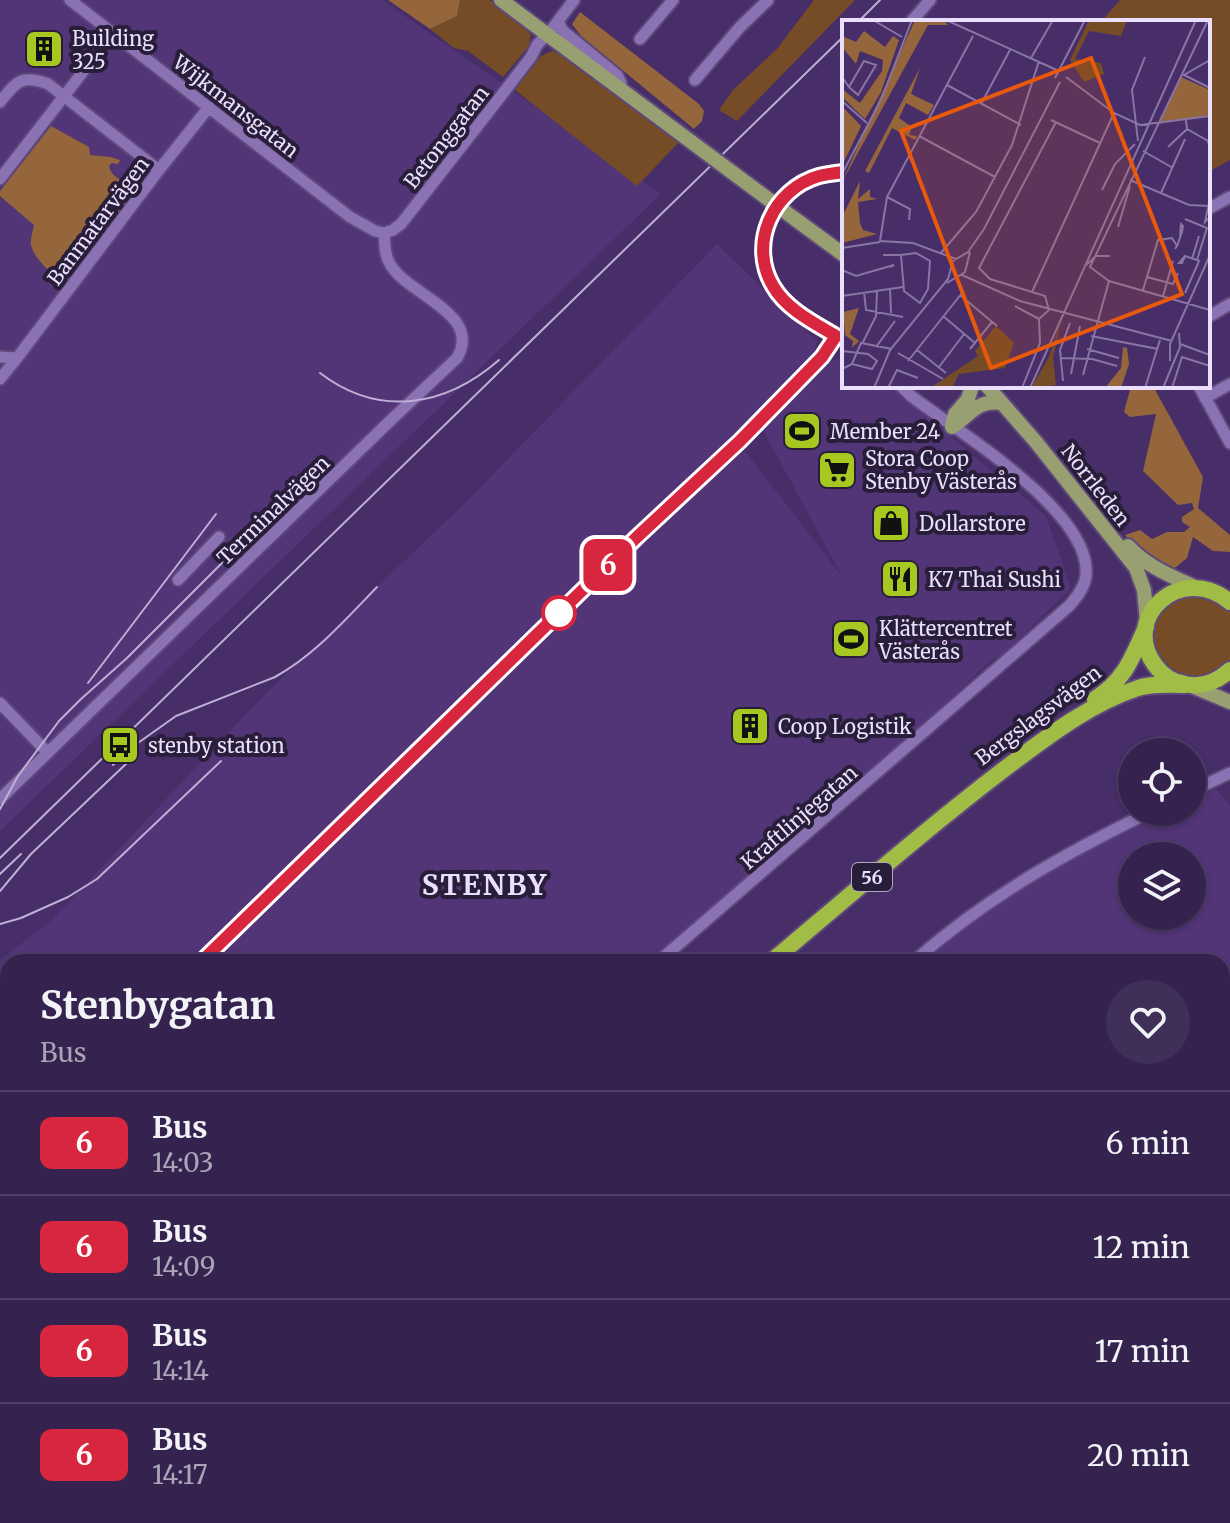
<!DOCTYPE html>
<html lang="en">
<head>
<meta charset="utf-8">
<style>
  :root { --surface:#35224f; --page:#402f59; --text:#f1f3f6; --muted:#aaa4b7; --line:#4f3f66 }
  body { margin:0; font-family:Merriweather,serif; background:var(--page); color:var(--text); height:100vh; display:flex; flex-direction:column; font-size:30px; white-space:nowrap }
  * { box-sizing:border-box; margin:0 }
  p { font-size:26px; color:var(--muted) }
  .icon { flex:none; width:44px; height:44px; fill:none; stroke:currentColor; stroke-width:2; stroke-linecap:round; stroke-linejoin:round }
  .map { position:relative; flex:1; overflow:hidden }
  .details { position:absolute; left:0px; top:954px; width:1230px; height:570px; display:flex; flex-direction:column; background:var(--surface); border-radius:24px 24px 0 0; box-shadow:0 2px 6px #0004,0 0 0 2px var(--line) }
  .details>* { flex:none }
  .badge { padding:0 16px; border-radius:12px; font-size:28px; line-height:52px }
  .buttons { position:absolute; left:1118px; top:738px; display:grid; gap:16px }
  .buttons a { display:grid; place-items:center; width:88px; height:88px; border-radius:50%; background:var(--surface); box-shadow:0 2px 6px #0004,0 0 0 2px var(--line); font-size:40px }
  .map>.badge { position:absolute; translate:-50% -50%; box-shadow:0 0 0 4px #fff }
  .round { display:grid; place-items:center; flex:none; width:84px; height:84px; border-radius:42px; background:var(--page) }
  .overview { display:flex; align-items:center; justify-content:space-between; height:136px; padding:0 40px }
  h1 { font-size:38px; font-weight:700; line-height:60px }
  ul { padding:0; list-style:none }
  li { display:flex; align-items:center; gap:24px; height:104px; padding:0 40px; border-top:2px solid var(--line) }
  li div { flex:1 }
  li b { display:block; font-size:30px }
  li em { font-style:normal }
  li .badge { min-width:88px; font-weight:700; text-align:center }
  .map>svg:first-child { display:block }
  .built { fill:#513577; fill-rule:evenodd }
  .green { fill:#764c26 }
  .forest { fill:#95653b }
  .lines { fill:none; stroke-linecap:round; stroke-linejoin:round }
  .minor-casing { stroke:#5f487a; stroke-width:15 }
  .major-casing { stroke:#5f487a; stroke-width:18 }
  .highway-casing { stroke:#5f487a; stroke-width:20 }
  .minor { stroke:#8b72b2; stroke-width:11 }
  .major { stroke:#989f71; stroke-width:14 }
  .highway { stroke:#a1bd46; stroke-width:16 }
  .rail { stroke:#beb0d5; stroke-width:2 }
  .major-bridge-casing { stroke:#5f487a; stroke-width:18; stroke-linecap:butt }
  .major-bridge { stroke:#989f71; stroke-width:14 }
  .line-casing { stroke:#fff; stroke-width:18 }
  .line { stroke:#d7263d; stroke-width:12 }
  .stop-dot { fill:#fff; stroke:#d7263d; stroke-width:4 }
  .labels { text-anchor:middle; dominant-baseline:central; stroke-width:8; stroke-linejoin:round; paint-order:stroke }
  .shield { fill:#291e39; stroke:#b0a6c2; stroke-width:2 }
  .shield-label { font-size:18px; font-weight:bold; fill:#eae0fd }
  .poi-label { font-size:20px; fill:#eae0fd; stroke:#291e39; text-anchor:start }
  .street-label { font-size:20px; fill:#eae0fd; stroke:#291e39 }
  .district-label { font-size:28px; font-weight:bold; letter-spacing:2px; fill:#eae0fd; stroke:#291e39 }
  .inset-road { fill:none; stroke:#8875a4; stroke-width:2 }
  .view { fill:#e8590c; fill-opacity:0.15; stroke:#e8590c; stroke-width:4 }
  .inset-edge { fill:none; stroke:#eae0fd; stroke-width:4 }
</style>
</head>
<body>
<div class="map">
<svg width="1230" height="1523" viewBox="0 0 1230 1523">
  <rect width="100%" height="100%" fill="#472e69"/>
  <!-- built -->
  <path class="built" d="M0 0H382L661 194 0 831Z
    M717 244 817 341 814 354 735 438 843 578 762 428 834 359H844V386H890L1046 516 1071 588 1001 656 994 658 805 832 649 962H8V1134L0 1128V960L52 920 266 693 465 503Z
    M1216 789 1230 806V1523H363L367 1516H1222V962H924L1030 878 1166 812H1192V800ZM1132 856H1192V916H1132Z"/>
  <!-- green -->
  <path class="green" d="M460 0H490L524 26 531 35 529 46 503 77 468 51 454 48 430 29 457 16Z
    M814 0H855L737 121 719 110 733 90 777 49Z
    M1120 0H1230V160L1208 172V22H1101Z
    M552 51 565 55 681 140 637 186 515 90 541 56Z
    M1204 593 1230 610V661L1225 668 1198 681 1168 673 1150 647 1153 617 1173 596Z
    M0 1402 8 1409V1501L0 1497Z
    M35 1516H137L136 1523H48Z"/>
  <!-- forest -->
  <path class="forest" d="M388 0H460L457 16 430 29Z
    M580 12 699 104 704 111 702 121 694 129 581 36 572 24Z
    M51 126 89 147 90 155 110 157 120 160 118 164 112 163 109 166C112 180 123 177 130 189L127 202 62 281C50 272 35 260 31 245 30 239 33 231 34 225L0 196V191Z
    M1131 386H1153L1203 477 1198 508 1230 535V552L1213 551 1193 537 1187 558 1171 571 1147 559 1125 535 1140 530 1152 539 1167 532H1184L1190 527 1182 522V517L1194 509 1192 503 1178 505 1143 471 1156 414 1130 417 1124 412Z"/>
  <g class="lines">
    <!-- minor casing -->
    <g class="minor-casing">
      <path id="minor" d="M70 0 350 217 375 231 384 233
        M558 21 562 30 617 75 621 83
        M911 22 930 0
        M640 39 673 0
        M695 80 740 27 768 0
        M0 102C16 82 21 74 48 84L159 170
        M844 172C836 173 827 174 820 176 773 189 746 248 775 289 792 312 820 327 844 340
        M0 179 113 33
        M1208 209 1230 197
        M384 233 393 230 401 224 497 101 531 57 537 45 552 29 574 0
        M1208 317 1230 304
        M0 357 17 358 159 170 209 107
        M0 379 17 358
        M1199 386 1230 443
        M1205 398 1230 384
        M178 580 219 537
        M0 703 48 753
        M1192 791 1230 773
        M0 799 391 420 457 358C483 313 407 295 390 264 384 255 385 243 384 233
        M201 962 637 537 740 441 822 357 836 336
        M658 962 1069 606C1077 597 1085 587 1086 575 1092 512 956 430 911 396L901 386
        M913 962C985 898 1064 854 1150 812
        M0 1154 8 1146
        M1222 1381 1230 1375
        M244 1516V1523
        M728 1516 735 1523
        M353 1523 358 1516
        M693 1523 701 1516
        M1057 1523 1065 1516"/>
    </g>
    <!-- major casing -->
    <g class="major-casing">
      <path id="major" d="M501 0 674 129
        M795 219 844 255
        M987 386 1036 442 1136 568 1144 590 1147 622
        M952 426 955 414 968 399 972 386
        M952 427C973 413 976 400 1002 403
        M1128 546C1146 566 1171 576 1195 587
        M1192 686 1230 702
        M0 1175 8 1187"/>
    </g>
    <!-- highway casing -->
    <g class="highway-casing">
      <path id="highway" d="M1230 602C1181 561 1120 618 1155 665 1162 675 1173 682 1185 684 1202 688 1218 681 1230 670
        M1095 699C1125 680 1132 658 1146 627
        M771 962C849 896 926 829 1007 767 1047 737 1089 704 1138 688 1153 683 1170 685 1186 685
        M196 1516C208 1523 220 1523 232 1516
        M165 1523 168 1516"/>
    </g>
    <!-- minor -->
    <use href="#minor" class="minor"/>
    <!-- major -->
    <use href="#major" class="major"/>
    <!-- highway -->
    <use href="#highway" class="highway"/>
    <!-- rail -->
    <path class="rail" d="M858 22 880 0
      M320 373C379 418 445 407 499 360
      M88 683 216 514
      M113 765 128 750 176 716 275 677C315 655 346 619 377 587
      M0 809 18 776 59 721 81 699 127 658 225 560
      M0 858 844 36
      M0 874 21 854
      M0 891 31 854 127 763
      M0 924 21 918 68 897 97 879 221 761"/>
    <!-- major-bridge casing -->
    <g class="major-bridge-casing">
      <path id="major-bridge" d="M674 129 795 219"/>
    </g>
    <!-- major-bridge -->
    <use href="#major-bridge" class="major-bridge"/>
  </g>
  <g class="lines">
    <!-- line casing -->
    <g class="line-casing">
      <path id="line" d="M201 962 637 537 740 441 822 357 836 336C814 323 786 309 773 286 748 244 773 189 819 176 827 174 836 173 844 172"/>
    </g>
    <!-- line -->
    <use href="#line" class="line"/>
  </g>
  <!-- icons -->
  <defs>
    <g id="building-square" transform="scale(2)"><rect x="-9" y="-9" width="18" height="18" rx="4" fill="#a6c820" stroke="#291e39"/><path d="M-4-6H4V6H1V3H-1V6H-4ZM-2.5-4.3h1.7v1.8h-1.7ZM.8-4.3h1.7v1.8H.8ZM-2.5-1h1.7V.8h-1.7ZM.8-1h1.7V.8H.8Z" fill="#111"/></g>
    <g id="stadium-square" transform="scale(2)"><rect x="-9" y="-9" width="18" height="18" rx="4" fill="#a6c820" stroke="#291e39"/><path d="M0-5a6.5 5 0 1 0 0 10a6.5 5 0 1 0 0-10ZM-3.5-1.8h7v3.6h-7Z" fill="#111"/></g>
    <g id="supermarket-square" transform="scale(2)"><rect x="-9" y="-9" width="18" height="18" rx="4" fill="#a6c820" stroke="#291e39"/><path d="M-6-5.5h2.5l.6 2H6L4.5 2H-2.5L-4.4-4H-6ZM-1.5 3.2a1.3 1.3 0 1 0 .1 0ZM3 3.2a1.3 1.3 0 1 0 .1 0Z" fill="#111"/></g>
    <g id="shop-square" transform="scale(2)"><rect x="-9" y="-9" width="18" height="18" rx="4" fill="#a6c820" stroke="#291e39"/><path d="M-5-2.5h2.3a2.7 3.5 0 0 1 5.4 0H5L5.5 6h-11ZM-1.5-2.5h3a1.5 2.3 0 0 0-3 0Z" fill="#111"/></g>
    <g id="restaurant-square" transform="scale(2)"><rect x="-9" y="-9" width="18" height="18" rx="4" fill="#a6c820" stroke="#291e39"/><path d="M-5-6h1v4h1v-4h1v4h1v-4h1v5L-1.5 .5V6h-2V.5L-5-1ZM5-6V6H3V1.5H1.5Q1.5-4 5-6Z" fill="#111"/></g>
    <g id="bus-square" transform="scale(2)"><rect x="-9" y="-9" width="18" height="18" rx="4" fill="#a6c820" stroke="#291e39"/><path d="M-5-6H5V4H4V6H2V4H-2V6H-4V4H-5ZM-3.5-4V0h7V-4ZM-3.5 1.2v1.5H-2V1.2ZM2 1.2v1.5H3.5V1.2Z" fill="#111"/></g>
  </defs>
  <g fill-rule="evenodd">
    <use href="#building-square" x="44" y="49"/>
    <use href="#stadium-square" x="802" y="431"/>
    <use href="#supermarket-square" x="837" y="470"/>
    <use href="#shop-square" x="891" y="523"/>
    <use href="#restaurant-square" x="900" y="579"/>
    <use href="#stadium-square" x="851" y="639"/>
    <use href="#building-square" x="750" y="726"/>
    <use href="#bus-square" x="120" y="745"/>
  </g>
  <!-- markers -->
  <circle class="stop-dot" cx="559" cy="613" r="16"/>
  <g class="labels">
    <!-- shield labels -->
    <rect class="shield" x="852" y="863" width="40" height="28" rx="6"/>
    <g class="shield-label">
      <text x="872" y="877">56</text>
    </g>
    <!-- poi labels -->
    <g class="poi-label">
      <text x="72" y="38">Building<tspan x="72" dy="23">325</tspan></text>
      <text x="830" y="431">Member 24</text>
      <text x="865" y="458">Stora Coop<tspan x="865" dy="23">Stenby Västerås</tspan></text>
      <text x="919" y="523">Dollarstore</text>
      <text x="928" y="579">K7 Thai Sushi</text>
      <text x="879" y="628">Klättercentret<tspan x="879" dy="23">Västerås</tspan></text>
      <text x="778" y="726">Coop Logistik</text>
      <text x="148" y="745">stenby station</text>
    </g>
    <!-- street labels -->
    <g class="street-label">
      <text transform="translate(236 106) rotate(38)">Wijkmansgatan</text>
      <text transform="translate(446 137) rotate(-52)">Betonggatan</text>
      <text transform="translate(98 221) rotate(-53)">Banmatarvägen</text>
      <text transform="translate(1096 485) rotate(52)">Norrleden</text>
      <text transform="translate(273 510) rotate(-44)">Terminalvägen</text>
      <text transform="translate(1038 715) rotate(-37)">Bergslagsvägen</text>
      <text transform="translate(799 817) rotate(-41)">Kraftlinjegatan</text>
    </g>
    <!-- district labels -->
    <g class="district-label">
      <text x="485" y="885">STENBY</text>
    </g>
  </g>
  <!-- overview -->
  <g transform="translate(842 20)">
    <rect width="368" height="368" fill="#472e69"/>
    <path d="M247 0 285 1 279 16 247 11 233 39 259 43 262 54 242 62 228 40ZM219 300 211 338 214 365 189 368 207 337ZM154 306 172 323 163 348 117 354 110 368H88L136 336 133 331Z" fill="#764c26"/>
    <path d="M73 0H102L106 5H86L0 162ZM22 11 43 27 51 16 57 20 39 72 23 99 0 77V69L18 83 40 51 41 40 18 31 14 44 0 27V16L14 22ZM78 48 69 74 92 85 86 95 64 83 57 98 70 107 67 115 75 116 73 120 50 108 27 153 23 151ZM339 57 368 70V95L316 104ZM0 86 19 106 0 146ZM18 161 16 179 28 169V177L35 179 16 182 18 203 21 210 35 214 0 223V197ZM17 288 8 314 17 321 10 328 11 321 3 315 1 292ZM281 327 285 328 287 344 279 368H263L279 348Z" fill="#95653b"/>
    <path class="inset-road" d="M31 0 60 17M104 0 217 51M366 0 248 247 267 261 368 290M189 38 211 0M368 40 342 55 368 68M0 57 7 67 16 75 34 45 22 41 7 67M224 57 272 93 298 105 368 96M213 58 243 0M105 65 179 105M0 81 25 103M139 84 168 30M209 100 258 123M345 109 366 121 368 128M77 116 153 157M296 121 290 70 303 37M326 127 345 109 344 100M301 131 331 148M0 154 39 80 70 0M288 160 347 185 368 186M260 170 273 144 293 124M319 173 343 119M45 177 68 189 67 200M368 178 363 202 368 197M343 199 365 208 355 240M276 207 288 166M38 221 45 177 131 16M38 221 71 223 114 239M0 228 38 222M333 229 335 226 340 212 341 206 339 204 338 216M98 234 134 192 170 125 197 41M41 235H59L62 271 78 283 86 269 88 241 74 233 59 235M343 236 337 243H340L343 236 358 241M350 239 357 216M243 246 254 236H268M0 250 14 256 52 245 48 247M120 255 178 281 330 321M305 257 331 264 336 253M105 263 123 252 128 232M48 269 49 293M301 270 316 220 330 218 335 226M22 272 24 290 61 297M190 272 272 93M343 273 357 241M118 275 155 306M0 276 61 267M321 276 331 241M173 286 197 299M101 296 133 323M197 299 207 290 203 276 148 259 137 248 214 102M249 316 316 329M21 322 34 296 35 271M338 324 368 335M34 327 53 301M128 329 150 302M245 329 277 338M75 330 104 353M0 331 26 334 35 341 30 349 10 344M56 333 101 359M218 338 250 339 275 346M66 341 120 273M328 341V324L368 235M97 347 122 314M0 349 10 344 19 323 50 329M229 354 238 306M241 355 267 261M221 361 218 330 228 303M32 368 48 330 106 259 111 241 126 232 142 209 218 62M46 368 55 350 76 358M180 368 198 323 197 299M188 368 354 0M303 368 318 320M321 368 338 327 337 313M330 368 340 337 368 346"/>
    <path class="view" d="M249 38 340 274 149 348 59 111Z"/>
    <rect width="368" height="368" class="inset-edge"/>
  </g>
</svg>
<div class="buttons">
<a><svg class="icon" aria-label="locate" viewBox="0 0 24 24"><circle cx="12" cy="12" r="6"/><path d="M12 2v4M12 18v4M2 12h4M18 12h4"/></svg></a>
<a><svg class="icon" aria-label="layers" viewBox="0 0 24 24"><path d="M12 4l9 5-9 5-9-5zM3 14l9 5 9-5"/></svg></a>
</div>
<b class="badge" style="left:608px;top:565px;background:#d7263d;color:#fff">6</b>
<section class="details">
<div class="overview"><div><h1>Stenbygatan</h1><p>Bus</p></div><a class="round"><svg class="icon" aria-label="heart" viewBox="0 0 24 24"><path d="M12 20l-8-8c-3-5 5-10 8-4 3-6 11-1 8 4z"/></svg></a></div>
<ul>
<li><span class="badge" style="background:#d7263d;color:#fff">6</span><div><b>Bus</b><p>14:03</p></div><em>6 min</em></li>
<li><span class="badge" style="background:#d7263d;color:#fff">6</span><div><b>Bus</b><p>14:09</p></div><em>12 min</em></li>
<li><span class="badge" style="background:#d7263d;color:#fff">6</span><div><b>Bus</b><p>14:14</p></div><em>17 min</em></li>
<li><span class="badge" style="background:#d7263d;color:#fff">6</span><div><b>Bus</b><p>14:17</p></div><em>20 min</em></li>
</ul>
</section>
</div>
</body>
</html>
